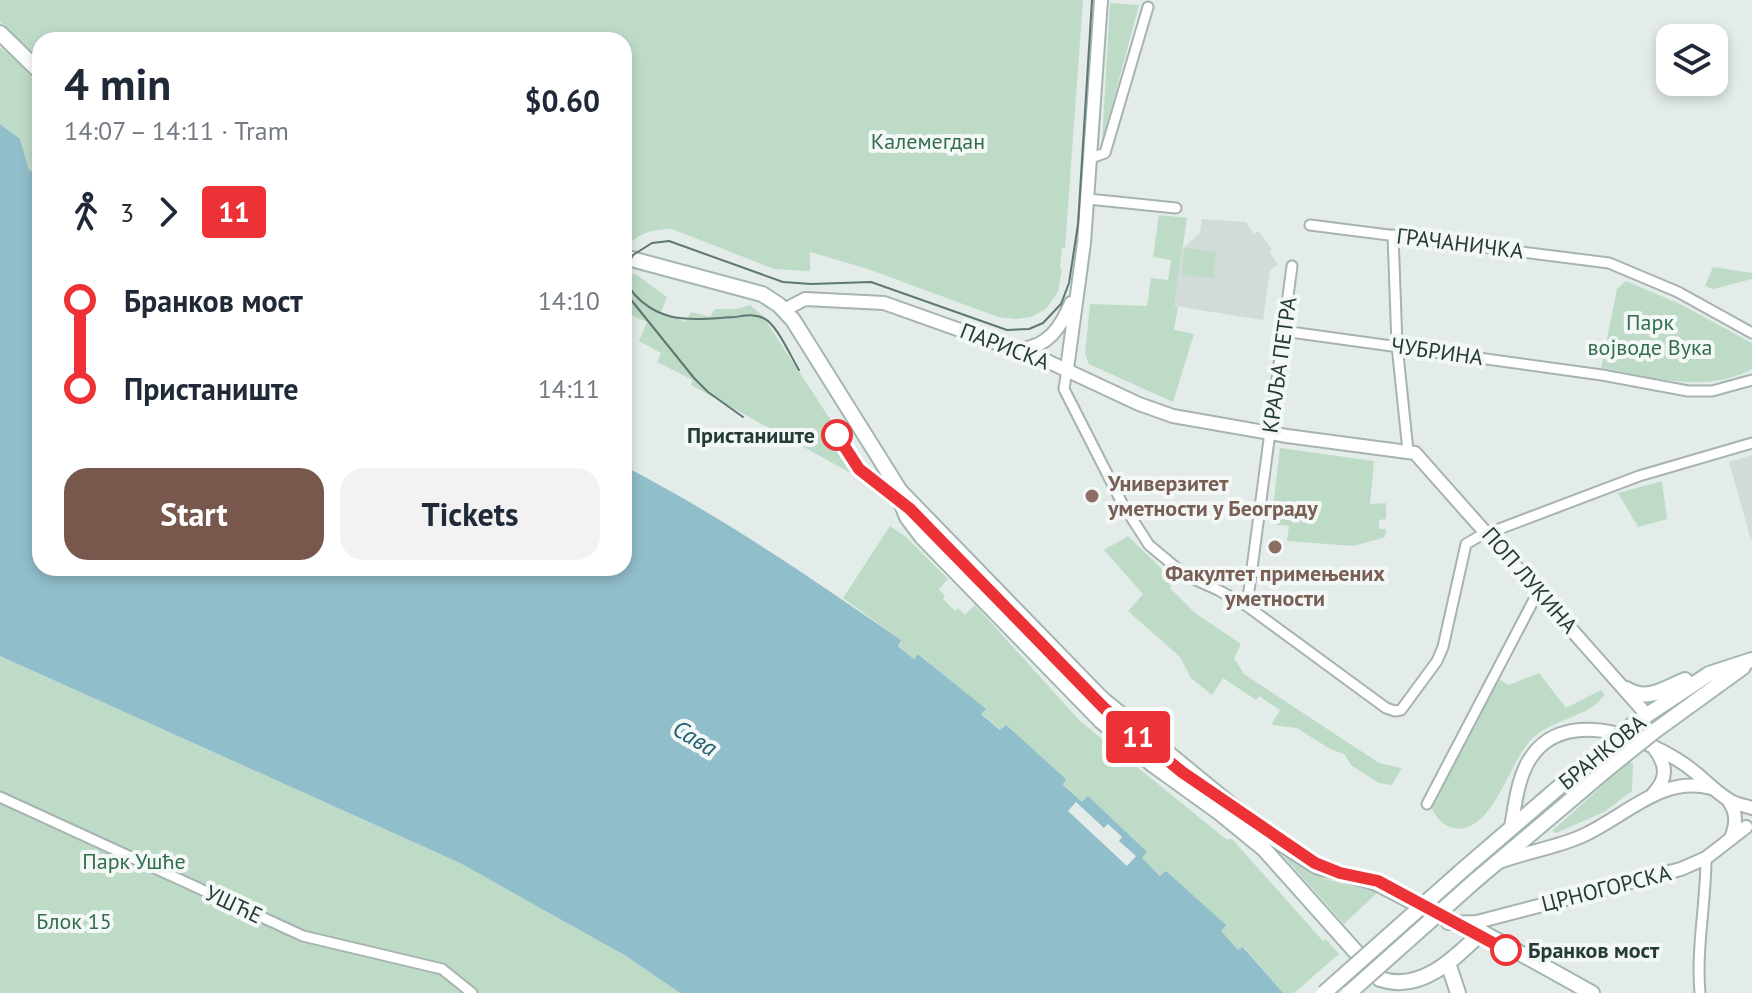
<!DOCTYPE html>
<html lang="en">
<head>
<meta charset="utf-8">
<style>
  :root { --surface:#fff; --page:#f2f2f3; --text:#1f2937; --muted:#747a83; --accent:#78574d }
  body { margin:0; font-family:"PT Sans",sans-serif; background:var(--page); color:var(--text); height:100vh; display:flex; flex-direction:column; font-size:30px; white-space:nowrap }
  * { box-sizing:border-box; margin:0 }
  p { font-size:26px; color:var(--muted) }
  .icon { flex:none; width:44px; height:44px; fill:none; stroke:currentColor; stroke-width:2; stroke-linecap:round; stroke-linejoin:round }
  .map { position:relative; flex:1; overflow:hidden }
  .panel { position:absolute; left:32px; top:32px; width:600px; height:544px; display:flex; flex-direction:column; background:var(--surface); border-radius:24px; box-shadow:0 4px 12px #0003 }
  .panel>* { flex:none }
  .badge { padding:0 16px; border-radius:6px; font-size:28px; line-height:52px }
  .fabs { position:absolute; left:1656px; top:24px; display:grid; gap:16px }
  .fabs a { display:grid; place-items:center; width:72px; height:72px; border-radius:16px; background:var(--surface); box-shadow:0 4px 12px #0003; font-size:40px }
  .map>.badge { position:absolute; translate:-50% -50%; box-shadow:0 0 0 4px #fff }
  .legs { display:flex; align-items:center; gap:12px; height:88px; padding:0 32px; font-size:26px }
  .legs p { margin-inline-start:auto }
  .summary { display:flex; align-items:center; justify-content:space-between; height:136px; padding:0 32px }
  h1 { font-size:44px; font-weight:700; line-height:60px }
  .primary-button { display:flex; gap:16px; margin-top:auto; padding:16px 32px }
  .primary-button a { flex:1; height:92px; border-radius:24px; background:var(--accent); color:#fff; font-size:32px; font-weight:700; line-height:92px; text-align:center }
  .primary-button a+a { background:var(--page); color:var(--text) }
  ul { padding:0 32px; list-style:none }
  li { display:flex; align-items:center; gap:28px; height:88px; font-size:30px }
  li i { display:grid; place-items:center; width:12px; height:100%; margin:0 10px; background:currentColor }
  li i::after { content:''; width:20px; height:20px; margin:-10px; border:6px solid; border-radius:50%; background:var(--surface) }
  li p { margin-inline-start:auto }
  li:first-child i { background:linear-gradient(#0000 50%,currentColor 0) }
  li:last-child i { background:linear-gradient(currentColor 50%,#0000 0) }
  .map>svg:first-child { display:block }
  .built { fill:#d2dbd8 }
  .green { fill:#bedbc8 }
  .water { fill:#91becb }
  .pier { fill:#e3ece9 }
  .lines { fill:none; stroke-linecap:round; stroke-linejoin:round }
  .minor-casing { stroke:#a6b3b0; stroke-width:13 }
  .tertiary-casing { stroke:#a6b3b0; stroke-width:16 }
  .secondary-casing { stroke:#a3b6b1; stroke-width:18 }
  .minor { stroke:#fff; stroke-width:9 }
  .tertiary { stroke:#fff; stroke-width:12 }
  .secondary { stroke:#fff; stroke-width:14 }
  .tram { stroke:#5f7772; stroke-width:2 }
  .secondary-bridge-casing { stroke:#a3b6b1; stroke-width:18; stroke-linecap:butt }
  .secondary-bridge { stroke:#fff; stroke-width:14 }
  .line-1-casing { stroke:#fff; stroke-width:18 }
  .line-1 { stroke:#ed3237; stroke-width:12 }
  .stop-1-dot { fill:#fff; stroke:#ed3237; stroke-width:4 }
  .education-dot { fill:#8d6e63; stroke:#f3f8f6; stroke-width:3 }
  .labels { text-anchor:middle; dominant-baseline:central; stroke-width:8; stroke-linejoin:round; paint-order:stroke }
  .park-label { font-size:22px; fill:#326e4e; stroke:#f3f8f6 }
  .street-label { font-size:22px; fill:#253b37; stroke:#f3f8f6 }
  .stop-label { font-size:22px; font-weight:bold; fill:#253b37; stroke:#f3f8f6; text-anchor:end }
  .education-label { font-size:22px; font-weight:bold; fill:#785e54; stroke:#f3f8f6; text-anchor:start }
  .water-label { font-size:24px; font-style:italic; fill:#245f72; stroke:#f3f8f6 }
</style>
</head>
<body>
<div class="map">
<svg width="1752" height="993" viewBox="0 0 1752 993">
  <rect width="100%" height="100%" fill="#e3ece9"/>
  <!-- built -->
  <path class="built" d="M1202 219 1246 222 1254 234 1258 231 1272 249 1269 252 1278 264 1270 271 1263 320 1174 306 1183 248 1200 233Z
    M1752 455V540H1751L1729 462Z"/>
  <!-- green -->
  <path class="green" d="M0 0H1083L1065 248H1062L1060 268 1062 270 1058 292 1046 309 1031 317 1016 319 998 317 868 269 810 252V271L774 269 672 229C650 229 638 234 624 249V40H40V58L0 22Z
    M1110 3 1139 5 1102 143Z
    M0 47 21 65 40 88V173L29 170 20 139 0 124Z
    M1159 215 1187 218 1174 306 1178 307 1174 330 1194 334 1173 402 1089 364 1085 354 1090 304 1147 306 1151 278 1168 280 1171 260 1153 257Z
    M1184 248 1216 252 1213 278 1182 275Z
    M1713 267 1752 273V279L1713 289 1705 286Z
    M624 272 637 275 667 297 661 312 685 322 691 312 710 317 715 309H736L750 305 762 315 860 465 858 477 691 385 693 380 657 362 661 353 639 341 647 322 624 312Z
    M1626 281 1680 304 1752 343V369C1703 395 1652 376 1601 368L1617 289Z
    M1280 448 1374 461 1370 504 1386 503V519L1379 520V529H1386L1385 537 1354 546 1287 541 1289 526 1271 524Z
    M1662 481 1667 519 1638 527 1618 493Z
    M890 526 906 537 948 579 939 589 945 596 943 599 955 611 958 608 965 615 975 605 1080 721 1226 839H1232L1323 941 1326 939 1339 954 1294 993H1283L1244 947 1239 951 1220 931 1225 926 1165 872 1161 876 1141 858 1146 852 1088 797 1083 803 1062 784 1066 779 1006 726 1001 730 981 713 985 709 919 654 914 659 898 645 901 640 843 598Z
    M1128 536 1170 577 1169 581 1173 583 1170 588 1195 613 1241 644 1234 658 1244 674 1379 763 1402 768 1392 785 1379 783 1352 766 1344 754 1330 749 1297 728 1271 725 1280 710 1259 696 1256 700 1223 678 1212 695 1191 678 1180 657 1128 611 1143 594 1104 550Z
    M0 656 460 863 626 956 680 993H0Z
    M1539 673 1566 708 1601 690 1605 695C1602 697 1600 701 1597 703 1578 719 1550 721 1532 739 1509 760 1491 841 1450 827 1439 823 1435 815 1430 805L1494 681 1500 680 1509 685Z
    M1629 762 1633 764 1632 791 1604 812 1556 833 1552 831Z
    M1278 850 1325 879 1378 892 1344 924Z"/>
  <!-- water -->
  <path class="water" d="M0 124 20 139 29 170 40 173V568H624V466C721 516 811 578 901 640L898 646 914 659 918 654 986 709 981 714 1000 730 1006 725 1066 779 1063 785 1082 802 1088 796 1147 852 1142 858 1160 876 1166 871 1226 925 1221 931 1238 950 1243 947 1283 993H680L626 956 460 863 0 656Z"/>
  <!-- pier -->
  <path class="pier" d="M1076 802 1104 828 1108 824 1122 837 1119 841 1136 856 1127 866 1068 811Z"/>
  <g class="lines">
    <!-- minor casing -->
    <g class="minor-casing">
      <path id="minor" d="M1091 158 1105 153 1148 7
        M1088 199 1176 208
        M1310 225 1609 263 1678 292 1752 333
        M1393 235 1397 345 1408 451
        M1283 331 1602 375 1688 391H1712L1752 380
        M1067 369 1064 389 1122 503 1149 545 1185 575 1218 590 1247 606 1386 708 1395 711 1401 710 1437 661 1443 647 1466 544 1478 537 1639 476 1752 443
        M1247 606 1292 266
        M0 797 303 936 442 969 472 993
        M1427 804 1539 590
        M1700 993C1696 948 1706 903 1706 858"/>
    </g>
    <!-- tertiary casing -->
    <g class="tertiary-casing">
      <path id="tertiary" d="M784 310 805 299 884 303 1047 361 1139 404 1173 416 1287 436 1415 453 1647 715
        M1020 349C1048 347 1061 327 1071 303
        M1067 369 1084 243 1101 0
        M1653 794C1668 778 1667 765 1654 748
        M1728 800C1737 812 1737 824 1731 838
        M1252 826 1316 867 1374 883 1428 911
        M1511 827C1515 806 1517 782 1528 762 1560 706 1638 734 1681 762 1699 773 1712 790 1729 800 1737 805 1744 805 1752 808
        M1499 862C1526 852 1555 848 1582 836 1625 817 1661 775 1711 788
        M1448 923 1477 922 1681 869 1706 858 1746 827"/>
    </g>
    <!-- secondary casing -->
    <g class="secondary-casing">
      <path id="secondary" d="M0 33 40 72
        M624 257 762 294 779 305 793 320 900 491 1102 699 1236 809 1258 838
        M893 482 907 517 922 537 1101 721 1152 764 1220 813 1264 849 1380 979C1421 993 1455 958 1482 932L1592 993
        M1626 689C1647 702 1664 689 1685 680
        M1635 723 1709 674 1752 660
        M1656 730 1743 667
        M1466 867 1594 757
        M1476 880 1611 766
        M1448 963 1458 993"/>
    </g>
    <!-- minor -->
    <use href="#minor" class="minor"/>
    <!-- tertiary -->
    <use href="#tertiary" class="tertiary"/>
    <!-- secondary -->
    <use href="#secondary" class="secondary"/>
    <!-- tram -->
    <path class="tram" d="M632 301 694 378 708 392 743 417
      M799 370C791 357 777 325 765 319 756 313 744 316 734 317 697 319 664 326 635 295 624 283 625 268 633 255L652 243 669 241 783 282 811 284 871 282 1007 330 1029 329 1043 323 1061 304 1069 283 1078 224 1092 0"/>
    <!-- secondary-bridge casing -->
    <g class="secondary-bridge-casing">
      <path id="secondary-bridge" d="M1594 757 1635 723
        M1611 766 1656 730
        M1324 993 1466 867
        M1349 993 1476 880"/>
    </g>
    <!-- secondary-bridge -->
    <use href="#secondary-bridge" class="secondary-bridge"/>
  </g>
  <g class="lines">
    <!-- line-1 casing -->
    <g class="line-1-casing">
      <path id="line-1" d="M837 435 859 469 910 509 1105 709 1182 772 1315 863 1340 873 1378 881 1506 950"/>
    </g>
    <!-- line-1 -->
    <use href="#line-1" class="line-1"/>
  </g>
  <!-- markers -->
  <g class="stop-1-dot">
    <circle cx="837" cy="435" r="14"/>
    <circle cx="1506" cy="950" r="14"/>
  </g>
  <g class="education-dot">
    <circle cx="1092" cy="496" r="8"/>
    <circle cx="1275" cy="547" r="8"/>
  </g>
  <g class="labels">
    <!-- park labels -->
    <g class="park-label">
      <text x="928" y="141">Калемегдан</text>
      <text x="1650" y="322">Парк<tspan x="1650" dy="25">војводе Вука</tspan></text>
      <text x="134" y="861">Парк Ушће</text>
      <text x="74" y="921">Блок 15</text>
    </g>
    <!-- street labels -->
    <g class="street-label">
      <text transform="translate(1460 243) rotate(7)">ГРАЧАНИЧКА</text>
      <text transform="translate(1005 346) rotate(21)">ПАРИСКА</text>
      <text transform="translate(1437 351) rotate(8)">ЧУБРИНА</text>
      <text transform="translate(1279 365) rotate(-82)">КРАЉА ПЕТРА</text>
      <text transform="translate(1530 580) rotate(49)">ПОП ЛУКИНА</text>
      <text transform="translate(1602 752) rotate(-39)">БРАНКОВА</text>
      <text transform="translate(1606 888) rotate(-14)">ЦРНОГОРСКА</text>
      <text transform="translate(234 904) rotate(25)">УШЋЕ</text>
    </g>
    <!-- stop labels -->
    <g class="stop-label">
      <text x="815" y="435">Пристаниште</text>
      <text x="1528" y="950" text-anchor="start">Бранков мост</text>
    </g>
    <!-- education labels -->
    <g class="education-label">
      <text x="1108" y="483">Универзитет<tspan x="1108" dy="25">уметности у Београду</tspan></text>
      <text x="1275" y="573" text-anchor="middle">Факултет примењених<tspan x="1275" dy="25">уметности</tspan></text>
    </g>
    <!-- water labels -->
    <g class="water-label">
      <text transform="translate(695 738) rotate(31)">Сава</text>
    </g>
  </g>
</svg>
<div class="fabs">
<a><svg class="icon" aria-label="layers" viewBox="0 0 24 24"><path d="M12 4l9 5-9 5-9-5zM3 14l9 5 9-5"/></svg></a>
</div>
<b class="badge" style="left:1138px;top:737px;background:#ed3237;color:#fff">11</b>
<section class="panel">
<div class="summary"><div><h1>4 min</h1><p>14:07 – 14:11 · Tram</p></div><b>$0.60</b></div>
<div class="legs"><svg class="icon" aria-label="walk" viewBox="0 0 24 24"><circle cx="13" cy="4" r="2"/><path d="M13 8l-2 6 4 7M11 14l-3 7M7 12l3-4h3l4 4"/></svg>3<svg class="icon" aria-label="forward" viewBox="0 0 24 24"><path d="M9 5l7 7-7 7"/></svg><b class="badge" style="background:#ed3237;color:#fff">11</b></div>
<ul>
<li><i style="color:#ed3237"></i><b>Бранков мост</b><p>14:10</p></li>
<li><i style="color:#ed3237"></i><b>Пристаниште</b><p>14:11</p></li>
</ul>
<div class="primary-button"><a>Start</a><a>Tickets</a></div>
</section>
</div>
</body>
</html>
